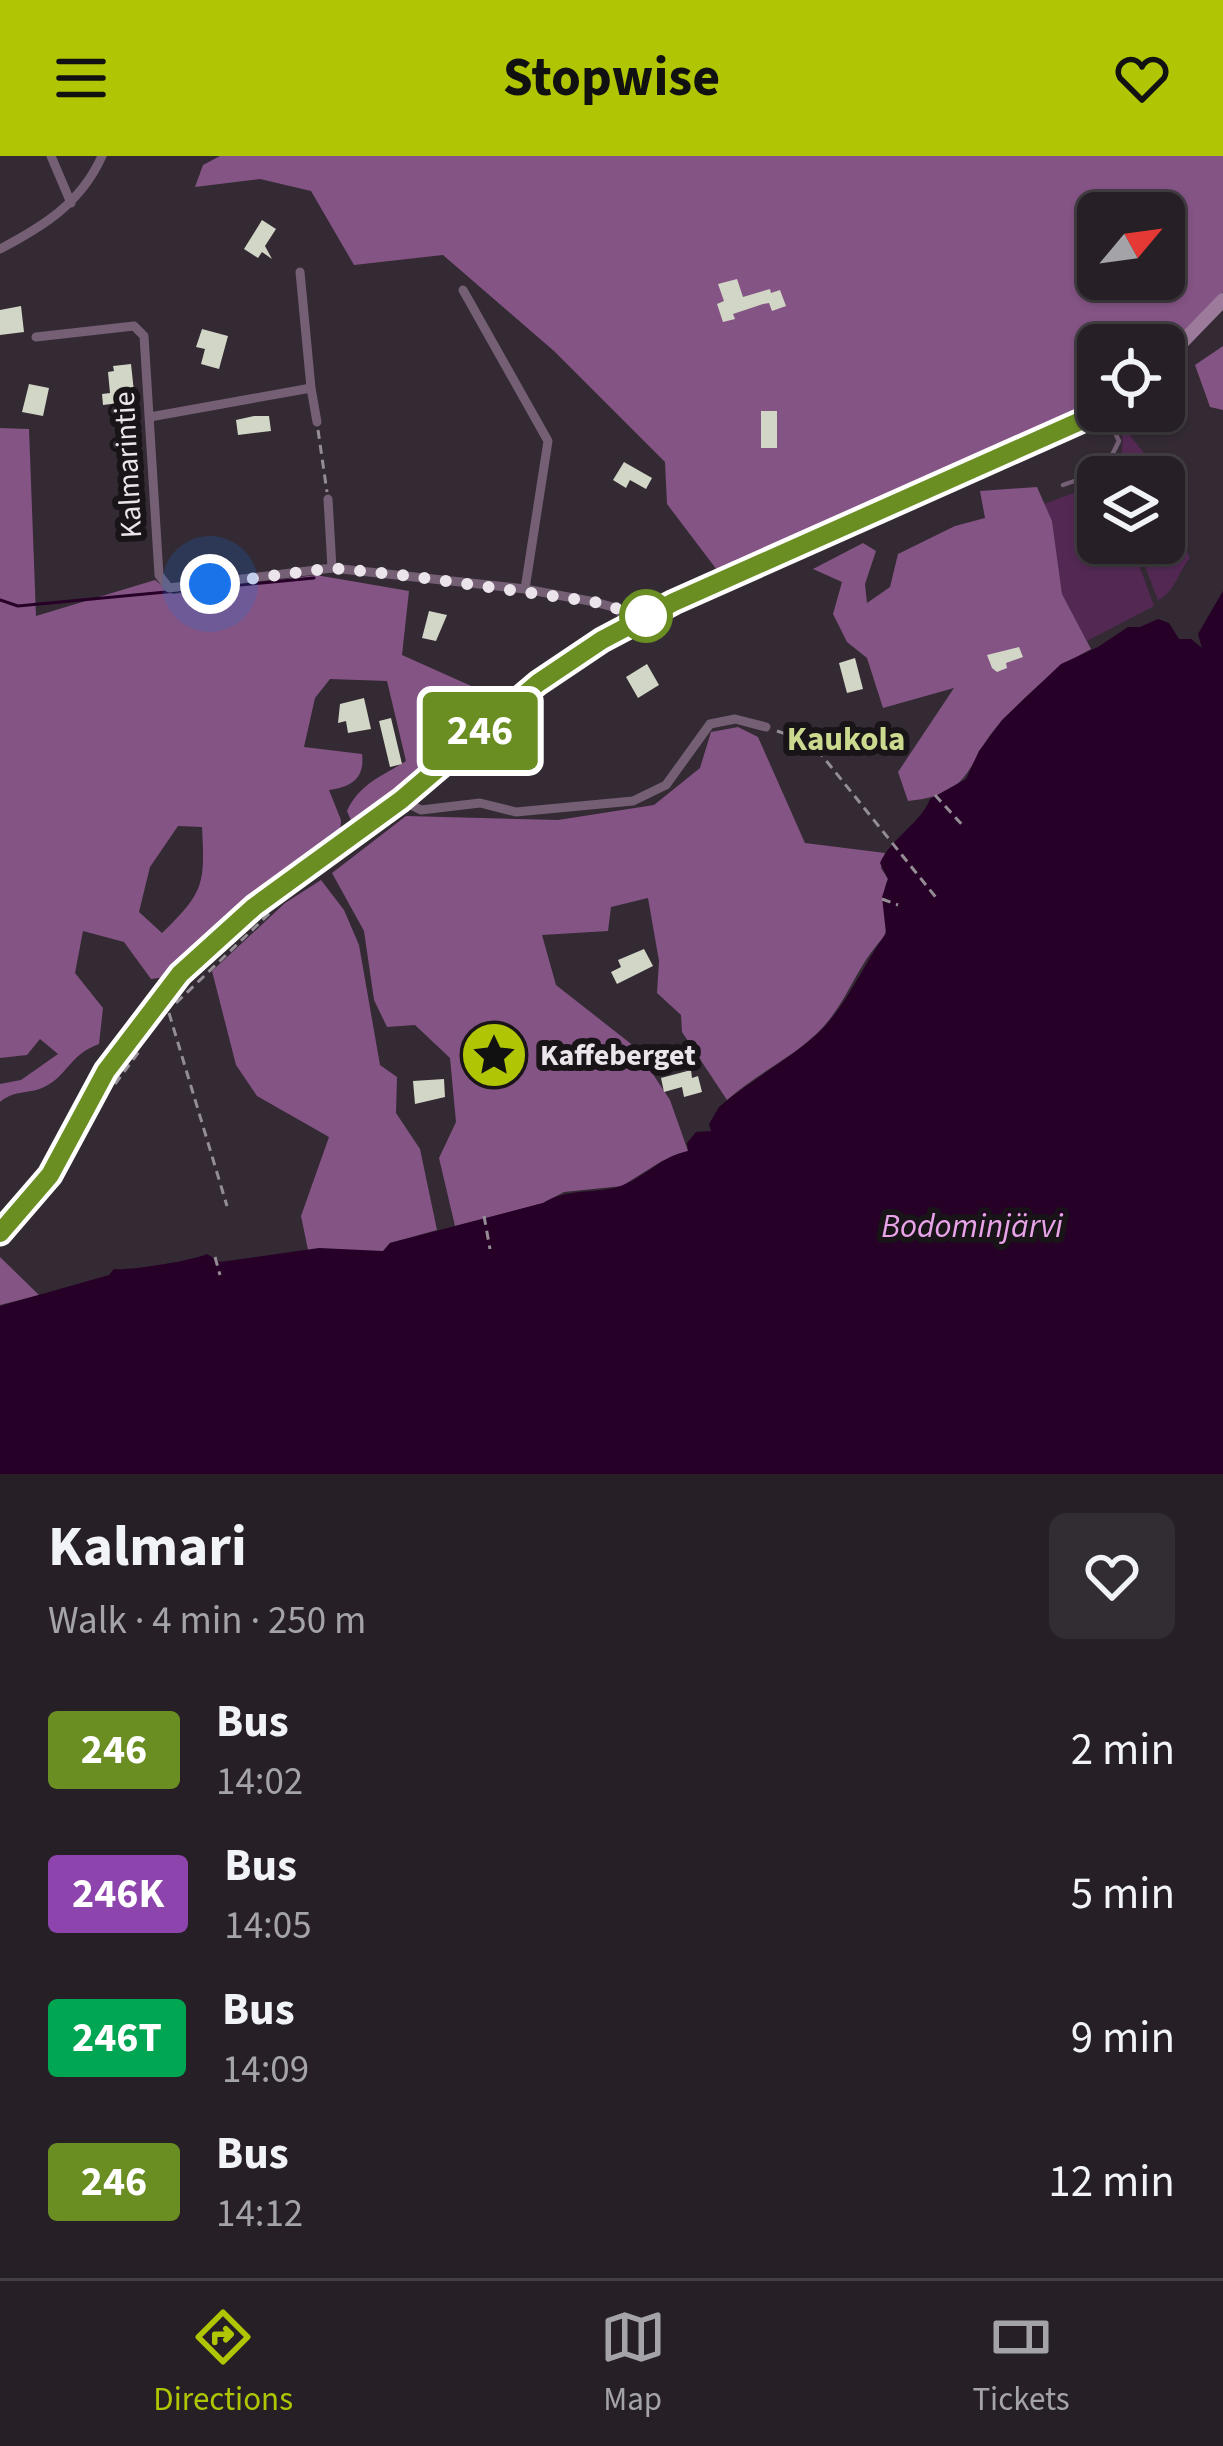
<!DOCTYPE html>
<html lang="en">
<head>
<meta charset="utf-8">
<style>
  :root { --surface:#262026; --page:#322d32; --text:#f1f3f6; --muted:#a4a3a7; --line:#423e43; --accent:#b0c503 }
  body { margin:0; font-family:"Source Sans 3",sans-serif; background:var(--page); color:var(--text); height:100vh; display:flex; flex-direction:column; font-size:45px; white-space:nowrap }
  * { box-sizing:border-box; margin:0 }
  p { font-size:39px; color:var(--muted) }
  .icon { flex:none; width:66px; height:66px; fill:none; stroke:currentColor; stroke-width:2; stroke-linecap:round; stroke-linejoin:round }
  .map { position:relative; height:1318px; overflow:hidden }
  .side { display:flex; flex-direction:column; background:var(--surface); flex:1 }
  .side>* { flex:none }
  .badge { padding:0 24px; border-radius:9px; font-size:42px; line-height:78px }
  .needle { width:78px; rotate:61deg }
  .controls { position:absolute; left:1077px; top:36px; display:grid; gap:24px }
  .controls a { display:grid; place-items:center; width:108px; height:108px; border-radius:18px; background:var(--surface); box-shadow:0 3px 9px #0004,0 0 0 3px var(--line); font-size:60px }
  .you { position:absolute; width:60px; height:60px; margin:-30px; border:9px solid #fff; border-radius:50%; background:#1a73e8; box-shadow:0 0 0 18px #1a73e833 }
  .map>.badge { position:absolute; translate:-50% -50%; box-shadow:0 0 0 6px #fff }
  .round { display:grid; place-items:center; flex:none; width:126px; height:126px; border-radius:18px; background:var(--page) }
  .head { display:flex; align-items:center; justify-content:space-between; height:204px; padding:0 48px }
  h1 { font-size:57px; font-weight:700; line-height:90px }
  ul { padding:0; list-style:none }
  li { display:flex; align-items:center; gap:36px; height:144px; padding:0 48px }
  li div { flex:1 }
  li b { display:block; font-size:45px }
  li em { font-style:normal }
  li .badge { min-width:132px; font-weight:700; text-align:center }
  header { display:flex; justify-content:space-between; align-items:center; height:156px; padding:0 48px; background:var(--accent); color:#111; font-size:54px; font-weight:700 }
  .dock { display:flex; justify-content:space-around; align-items:center; height:168px; border-top:3px solid var(--line); background:var(--surface); font-size:33px; color:var(--muted) }
  .dock a { display:grid; justify-items:center; gap:6px }
  .dock .on { color:var(--accent) }
  .map>svg:first-child { display:block }
  .green { fill:#532954 }
  .forest { fill:#845484; fill-rule:evenodd }
  .water { fill:#260027 }
  .lines { fill:none; stroke-linecap:round; stroke-linejoin:round }
  .stream { stroke:#260027; stroke-width:3 }
  .building { fill:#d2d6c6 }
  .path { stroke:#958d95; stroke-width:3; stroke-dasharray:9 6; stroke-linecap:butt }
  .lane { stroke:#745f74; stroke-width:4.5 }
  .street { stroke:#745f74; stroke-width:9 }
  .secondary { stroke:#9c7a9b; stroke-width:14 }
  .line-casing { stroke:#fff; stroke-width:27 }
  .line { stroke:#6b8e23; stroke-width:18 }
  .walk { stroke:#ebe4eb; stroke-width:12; stroke-dasharray:0 21.6 }
  .stop-dot { fill:#fff; stroke:#6b8e23; stroke-width:6 }
  .labels { text-anchor:middle; dominant-baseline:central; stroke-width:12; stroke-linejoin:round; paint-order:stroke }
  .street-label { font-size:30px; fill:#ebe4eb; stroke:#181418 }
  .poi-label { font-size:30px; font-weight:bold; fill:#ebe4eb; stroke:#181418; text-anchor:start }
  .neighbourhood-label { font-size:33px; font-weight:bold; fill:#cbda8e; stroke:#181418 }
  .water-label { font-size:33px; font-style:italic; fill:#e9a3e9; stroke:#181418 }
</style>
</head>
<body>
<header><svg class="icon" aria-label="menu" viewBox="0 0 24 24"><path d="M4 6h16M4 12h16M4 18h16"/></svg>Stopwise<svg class="icon" aria-label="heart" viewBox="0 0 24 24"><path d="M12 20l-8-8c-3-5 5-10 8-4 3-6 11-1 8 4z"/></svg></header>
<div class="map">
<svg width="1223" height="1318" viewBox="0 0 1223 1318">
  <rect width="100%" height="100%" fill="#332a33"/>
  <!-- green -->
  <path class="green" d="M1128 277 1148 302 1156 321H1117C1120 312 1124 289 1122 279Z
    M1098 328V353L1090 357 1098 375V387H1131L1154 450 1087 485 1062 438 1052 365 1044 348Z
    M1164 340 1190 402C1177 417 1176 435 1158 444L1136 387H1164Z"/>
  <!-- forest -->
  <path class="forest" d="M220 0H1223V136L1164 195V189H1098V252L720 418 667 348 665 306 554 195 443 99 354 109 311 35 260 23 195 31 203 9ZM1098 57H1164V123H1098Z
    M1223 190V254L1210 251 1195 209Z
    M0 272 29 273 36 460 155 424 173 438 316 419 409 435 402 499 507 546 361 669 352 667 347 655C360 627 383 620 406 605L387 525 330 523 315 542 304 591 362 598C365 622 352 631 329 634L341 664 340 684 231 762 173 820 151 823 124 786 83 775 75 817 103 852 99 888C69 899 67 920 46 930 30 939 15 933 0 946V928L21 924 58 898 40 883 27 899 0 902ZM178 670 202 671C205 729 204 736 162 777L139 756 150 711Z
    M1037 331 1052 365 1062 438 1091 493C1057 511 1030 535 1003 564 964 604 978 638 908 645L898 616 954 532 883 552 867 502 847 486 833 458 842 426 813 413 863 387 876 395 865 428 867 447 890 431 898 398 955 370 985 362 980 335Z
    M738 571 758 581 805 687 885 697 881 712 888 723C878 743 892 761 884 781 857 809 849 842 824 870 797 900 757 917 727 944L682 876 681 859 657 837 659 805 648 742 611 751 608 775 542 779 556 829 635 891 670 944 688 995 662 1005 622 1030 564 1036 543 1047 455 1070 439 1002 456 966 450 902 415 869 387 871 374 844 364 775 332 717 406 660 558 664 654 649 700 612 711 576Z
    M321 724 344 754 359 789 380 909 397 921 396 957 420 993 437 1074 390 1087 383 1096 308 1094 301 1060 329 981 257 940 236 909 212 815 285 747Z
    M0 1101 39 1139 0 1149Z"/>
  <!-- water -->
  <path class="water" d="M1223 435V1318H0V1150L109 1119 114 1113C127 1115 192 1105 207 1098L220 1106 319 1092 383 1095 390 1087 543 1047C568 1032 591 1038 618 1031 643 1023 661 1000 688 995L687 987 696 976 711 975 709 968 719 951C750 924 802 896 826 869 851 840 863 810 886 777L882 741 888 723 880 707C892 681 921 667 930 643L966 623 979 595 1002 564 1061 508 1098 491 1128 471H1140L1158 463 1169 467 1179 483H1191L1202 492 1198 478Z"/>
  <g class="lines">
    <!-- stream -->
    <path class="stream" d="M0 444 18 450 314 422"/>
  </g>
  <!-- building -->
  <path class="building" d="M262 64 276 73 265 90 272 103 262 96 258 102 244 93Z
    M737 123 743 141 770 133 771 137 780 134 786 150 772 155 769 147 763 148 733 158 735 163 723 166 717 148 724 145 718 128Z
    M21 150 24 176 0 179V154Z
    M202 173 228 180 219 213 201 208 205 193 196 191Z
    M131 208 135 245 103 249 102 238 110 237 108 216 114 215 113 210Z
    M29 228 49 232 43 260 22 256Z
    M761 255H777V292H761Z
    M254 260H269L271 275 238 279 236 264Z
    M136 267 142 303 125 299 121 270Z
    M624 306 652 322 646 333 630 324 626 332 613 324Z
    M429 455 447 459 436 485 422 482Z
    M1019 491 1023 501 1006 507 1007 512 997 516 992 512 987 499Z
    M855 502 863 533 847 537 839 507Z
    M647 508 659 529 638 542 626 521Z
    M364 542 371 573 348 577 346 565 338 567 340 548Z
    M391 562 402 608 390 611 379 565Z
    M644 793 653 810 617 828 611 816 621 811 618 804Z
    M691 914 692 922 698 920 702 936 684 941 682 931 664 936 661 922Z
    M444 923 445 941 415 948 413 925Z"/>
  <g class="lines">
    <!-- path -->
    <path class="path" d="M318 274 327 336
      M777 575 812 587 938 744
      M935 639 965 672
      M882 743 898 749
      M176 847 273 754
      M169 857 227 1050
      M115 928 141 893
      M484 1060 490 1093
      M215 1101 220 1119"/>
    <!-- lane -->
    <path class="lane" d="M1107 260 1119 285 1108 307
      M1098 323 1094 314 1102 306 1111 309V321
      M1063 329 1094 318"/>
    <!-- street -->
    <path class="street" d="M51 0 71 47
      M0 93C44 70 81 47 102 0
      M463 134 548 285 525 433
      M36 181 134 170 144 180 159 419 169 432 332 412 525 433 595 446 616 452 631 468
      M311 232 317 266
      M150 261 311 232 300 116
      M328 343 332 412
      M401 644 421 654 480 647 516 656 633 645 666 629 710 568 735 563 766 571"/>
    <!-- secondary -->
    <path class="secondary" d="M1164 205 1223 144
      M0 1078 50 1019 106 915 180 819 254 751 401 644 538 527 631 468 714 426 1104 255"/>
  </g>
  <g class="lines">
    <!-- line casing -->
    <g class="line-casing">
      <path id="line" d="M0 1077 50 1019 106 915 180 818 254 751 401 644 538 527 602 484 674 446 1103 255"/>
    </g>
    <!-- line -->
    <use href="#line" class="line"/>
    <!-- walk -->
    <path class="walk" d="M210 428 332 412 410 420 595 446 616 452 631 468 653 456 646 460"/>
  </g>
  <!-- icons -->
  <defs>
    <g id="sight-disc" transform="scale(3.45)"><circle r="9.5" fill="#b0c503" stroke="#181418"/><path d="M0-6L1.8-2.2L6-1.7L2.9 1.2L3.7 5.4L0 3.3L-3.7 5.4L-2.9 1.2L-6-1.7L-1.8-2.2Z" fill="#111"/></g>
  </defs>
  <g fill-rule="evenodd">
    <use href="#sight-disc" x="494" y="899"/>
  </g>
  <!-- markers -->
  <circle class="stop-dot" cx="646" cy="460" r="24"/>
  <g class="labels">
    <!-- street labels -->
    <g class="street-label">
      <text transform="translate(128 309) rotate(-93)">Kalmarintie</text>
    </g>
    <!-- poi labels -->
    <g class="poi-label">
      <text x="540" y="899">Kaffeberget</text>
    </g>
    <!-- neighbourhood labels -->
    <g class="neighbourhood-label">
      <text x="846" y="583">Kaukola</text>
    </g>
    <!-- water labels -->
    <g class="water-label">
      <text x="972" y="1070">Bodominjärvi</text>
    </g>
  </g>
</svg>
<div class="controls">
<a><svg class="needle" viewBox="-14 -14 28 28"><path d="M0-13l5 13h-10z" fill="#e53935"/><path d="M0 13l5-13h-10z" fill="#a4a3a7"/></svg></a>
<a><svg class="icon" aria-label="locate" viewBox="0 0 24 24"><circle cx="12" cy="12" r="6"/><path d="M12 2v4M12 18v4M2 12h4M18 12h4"/></svg></a>
<a><svg class="icon" aria-label="layers" viewBox="0 0 24 24"><path d="M12 4l9 5-9 5-9-5zM3 14l9 5 9-5"/></svg></a>
</div>
<div class="you" style="left:210px;top:428px"></div>
<b class="badge" style="left:480px;top:575px;background:#6b8e23;color:#fff">246</b>
</div>
<section class="side">
<div class="head"><div><h1>Kalmari</h1><p>Walk · 4 min · 250 m</p></div><a class="round"><svg class="icon" aria-label="heart" viewBox="0 0 24 24"><path d="M12 20l-8-8c-3-5 5-10 8-4 3-6 11-1 8 4z"/></svg></a></div>
<ul>
<li><span class="badge" style="background:#6b8e23;color:#fff">246</span><div><b>Bus</b><p>14:02</p></div><em>2 min</em></li>
<li><span class="badge" style="background:#8e44ad;color:#fff">246K</span><div><b>Bus</b><p>14:05</p></div><em>5 min</em></li>
<li><span class="badge" style="background:#00a651;color:#fff">246T</span><div><b>Bus</b><p>14:09</p></div><em>9 min</em></li>
<li><span class="badge" style="background:#6b8e23;color:#fff">246</span><div><b>Bus</b><p>14:12</p></div><em>12 min</em></li>
</ul>
</section>
<nav class="dock">
<a class="on"><svg class="icon" aria-label="directions" viewBox="0 0 24 24"><path d="M12 3l9 9-9 9-9-9zM9 14v-3h6M13 9l2 2-2 2"/></svg>Directions</a>
<a><svg class="icon" aria-label="map" viewBox="0 0 24 24"><path d="M3 6l6-2 6 2 6-2v14l-6 2-6-2-6 2zM9 4v14M15 6v14"/></svg>Map</a>
<a><svg class="icon" aria-label="tickets" viewBox="0 0 24 24"><path d="M3 7h18v10H3zM15 7v10"/></svg>Tickets</a>
</nav>
</body>
</html>
